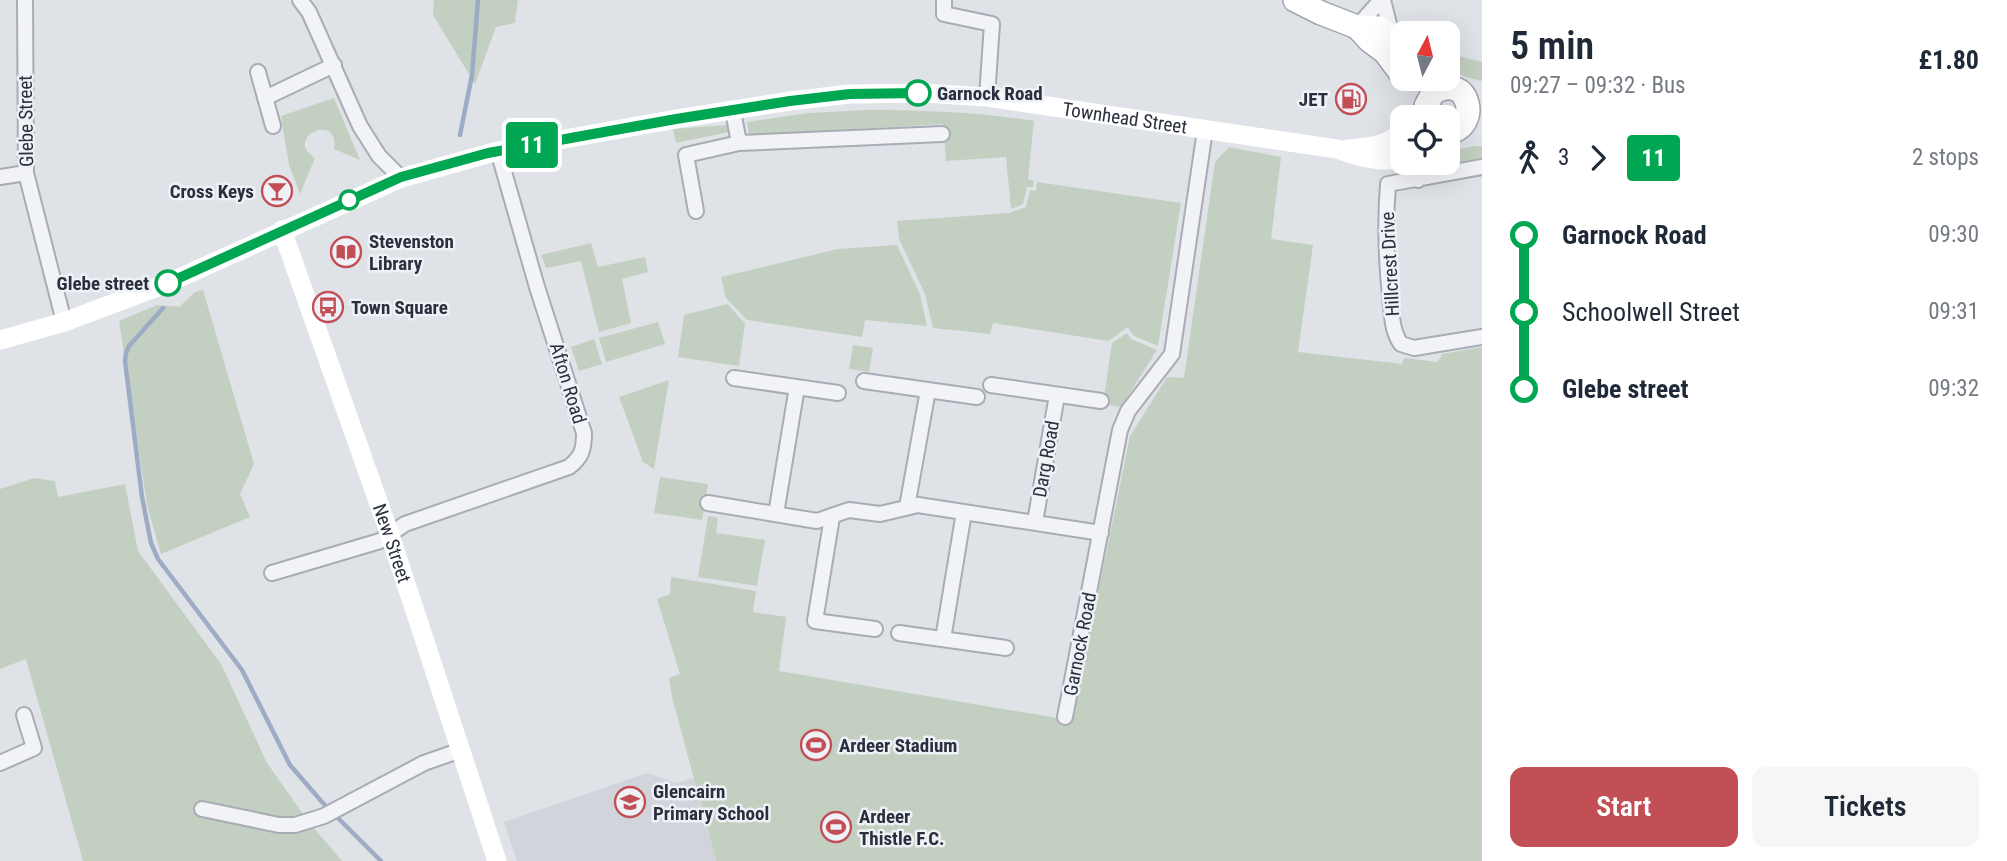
<!DOCTYPE html>
<html lang="en">
<head>
<meta charset="utf-8">
<style>
  :root { --surface:#fff; --page:#f6f6f7; --text:#1f2937; --muted:#747a83; --accent:#c24f55 }
  body { margin:0; font-family:"Roboto Condensed",sans-serif; background:var(--page); color:var(--text); height:100vh; display:flex; flex-direction:column; font-size:26px; white-space:nowrap }
  * { box-sizing:border-box; margin:0 }
  p { font-size:23px; color:var(--muted) }
  .icon { flex:none; width:38px; height:38px; fill:none; stroke:currentColor; stroke-width:2; stroke-linecap:round; stroke-linejoin:round }
  .map { position:relative; flex:1; overflow:hidden }
  .side { display:flex; flex-direction:column; background:var(--surface); width:525px }
  .side>* { flex:none }
  .badge { padding:0 14px; border-radius:5px; font-size:24px; line-height:46px }
  .needle { width:46px; rotate:7deg }
  .buttons { position:absolute; left:1390px; top:21px; display:grid; gap:14px }
  .buttons a { display:grid; place-items:center; width:70px; height:70px; border-radius:14px; background:var(--surface); box-shadow:0 7px 28px #0002; font-size:35px }
  .map>.badge { position:absolute; translate:-50% -50%; box-shadow:0 0 0 4px #fff }
  .legs { display:flex; align-items:center; gap:10px; height:77px; padding:0 28px; font-size:23px }
  .legs p { margin-inline-start:auto }
  .head { display:flex; align-items:center; justify-content:space-between; height:119px; padding:0 28px }
  h1 { font-size:38px; font-weight:600; line-height:52px }
  .button { display:flex; gap:14px; margin-top:auto; padding:14px 28px }
  .button a { flex:1; height:80px; border-radius:14px; background:var(--accent); color:#fff; font-size:28px; font-weight:600; line-height:80px; text-align:center }
  .button a+a { background:var(--page); color:var(--text) }
  ul { padding:0 28px; list-style:none }
  li { display:flex; align-items:center; gap:24px; height:77px; font-size:26px }
  li i { display:grid; place-items:center; width:10px; height:100%; margin:0 9px; background:currentColor }
  li i::after { content:''; width:18px; height:18px; margin:-9px; border:5px solid; border-radius:50%; background:var(--surface) }
  li p { margin-inline-start:auto }
  li:first-child i { background:linear-gradient(#0000 50%,currentColor 0) }
  li:last-child i { background:linear-gradient(currentColor 50%,#0000 0) }
  main { display:flex; flex:1; min-height:0 }
  .map>svg:first-child { display:block }
  .built { fill:#d2d4dc }
  .green { fill:#c3d0c1 }
  .lines { fill:none; stroke-linecap:round; stroke-linejoin:round }
  .stream { stroke:#9dacc4; stroke-width:4.5 }
  .street-casing { stroke:#a9acb4; stroke-width:18 }
  .primary-casing { stroke:#a0a5b2; stroke-width:26 }
  .street { stroke:#f2f3f6; stroke-width:14 }
  .secondary { stroke:#fff; stroke-width:19 }
  .primary { stroke:#fff; stroke-width:23 }
  .line-1-casing { stroke:#fff; stroke-width:16 }
  .line-1 { stroke:#00a651; stroke-width:10 }
  .stop-1-dot { fill:#fff; stroke:#00a651; stroke-width:3.5 }
  .labels { text-anchor:middle; dominant-baseline:central; stroke-width:5; stroke-linejoin:round; paint-order:stroke }
  .stop-label { font-size:19px; font-weight:bold; fill:#2a2f3d; stroke:#eef1f5; text-anchor:start }
  .poi-label { font-size:19px; font-weight:bold; fill:#2a2f3d; stroke:#eef1f5; text-anchor:start }
  .street-label { font-size:19px; fill:#2a2f3d; stroke:#eef1f5 }
</style>
</head>
<body>
<main>
<div class="map">
<svg width="1482" height="861" viewBox="0 0 1482 861">
  <rect width="100%" height="100%" fill="#dfe2e7"/>
  <!-- built -->
  <path class="built" d="M647 773 677 783 693 778 716 861H517L504 822Z"/>
  <!-- green -->
  <path class="green" d="M434 0H518L515 23 496 27 475 84 433 15Z
    M1447 53 1482 62V81L1466 77 1447 68Z
    M334 98 360 160 334 149C340 111 282 138 315 158L300 194 289 165 281 116Z
    M866 110C922 110 978 112 1034 121L1028 179 1034 181 1033 187H1027L1023 204 1011 209 1006 157 946 161 943 124 749 135 747 122 809 113Z
    M727 125 729 132 676 143 673 129Z
    M1474 146H1482V161L1423 171V166H1427L1429 163H1447V152Z
    M1229 147 1281 157 1271 239 1313 245 1298 352 1402 364 1404 358 1438 362 1442 354 1482 347V861H716L672 697 669 678 680 674 657 599 670 594 671 577 756 591 753 612 786 617 779 671 1069 720 1073 715 1130 436 1167 377 1184 378 1215 162Z
    M1037 182 1181 203 1158 346 1134 336 1128 327 1108 341 993 323 990 334 933 328 925 294 899 239 897 221 1009 213 1026 207 1030 190 1036 191Z
    M591 243 598 267 645 257 648 272 622 279 631 323 599 332 581 261 546 268 541 255Z
    M897 245 920 294 927 326 865 320 862 337 747 320 726 298 721 277 838 249Z
    M203 290 254 464 240 494 250 517 161 554 147 505 119 321 157 305 179 307 195 292Z
    M727 304 745 323 739 366 678 357 684 315Z
    M658 322 665 344 606 362 599 338Z
    M1127 333 1131 339 1157 350 1121 407 1103 404 1112 343Z
    M594 339 602 364 579 371 571 347Z
    M853 345 873 348 869 372 849 369Z
    M669 380 654 469 643 462 619 397Z
    M660 477 708 484 702 520 654 513Z
    M34 478 55 481 58 497 125 484 138 551 221 664 267 763 308 821 342 861H83L26 659 0 669V489Z
    M708 516 718 518 716 533 765 540 757 586 698 577Z"/>
  <g class="lines">
    <!-- stream -->
    <path class="stream" d="M460 135 472 75 478 0
      M163 308 129 346 126 353 125 361 142 497 151 543 158 559 242 670 290 765 322 802 381 861"/>
    <!-- street casing -->
    <g class="street-casing">
      <path id="street" d="M25 0 26 173 64 322
        M300 0 309 12 360 126 379 156 401 178
        M944 0V14L992 24 987 97
        M1383 0 1392 36
        M1357 27 1381 0
        M258 72 273 126
        M265 98 334 65
        M733 111 739 143
        M1415 163 1418 180
        M1482 167 1388 184C1385 222 1386 258 1390 296 1392 312 1391 330 1401 344L1414 348 1482 337
        M0 177 26 173
        M696 211 686 155 739 143 942 134
        M734 378 838 393
        M864 381 977 397
        M991 385 1101 401
        M708 503 817 521 849 510 880 514 918 505 1101 533
        M907 507 928 390
        M776 514 797 387
        M832 517 815 621 875 629
        M1035 522 1057 395
        M272 573 380 541 405 524 569 467C582 457 584 449 584 433L537 287 498 151
        M899 633 1006 648
        M943 639 964 512
        M1065 717 1120 430 1128 411 1172 354 1205 130
        M0 763 34 748 24 715
        M202 809 279 825H295L324 816 424 763 461 750"/>
    </g>
    <!-- primary casing -->
    <g class="primary-casing">
      <path id="primary" d="M1295 0 1321 13 1357 27 1379 28 1402 42
        M1357 27 1369 40 1385 52 1402 75
        M1428 117 1426 106 1433 93C1470 70 1482 129 1447 132"/>
    </g>
    <!-- street -->
    <use href="#street" class="street"/>
    <!-- secondary -->
    <g class="secondary">
      <path d="M1348 149C1372 147 1382 147 1402 132"/>
      <path id="s1" d="M282 230 390 535 497 861"/>
      <path id="s2" d="M0 340 64 322 168 283 401 178 498 151 676 119 790 101 850 94 923 93 987 97 1337 149C1359 157 1378 163 1402 159"/>
    </g>
    <!-- primary -->
    <use href="#primary" class="primary"/>
  </g>
  <g class="lines">
    <!-- line-1 casing -->
    <g class="line-1-casing">
      <path id="line-1" d="M168 283 401 177 488 153 676 119 790 101 850 94 918 93"/>
    </g>
    <!-- line-1 -->
    <use href="#line-1" class="line-1"/>
  </g>
  <!-- icons -->
  <defs>
    <g id="fuel-ring" transform="scale(1.575)"><circle r="9.5" fill="#eef1f5" stroke="#c24f55" stroke-width="1.5"/><path d="M-5.5-6h7V0h2V4h1.3V-2.5L3-4.5l.8-.8L6-3V5H2.5V1h-1V6h-7ZM-4.2-4.7v3.2H.2V-4.7Z" fill="#c24f55"/></g>
    <g id="bar-ring" transform="scale(1.575)"><circle r="9.5" fill="#eef1f5" stroke="#c24f55" stroke-width="1.5"/><path d="M-6-5H6L.8 .8V4.5H3.5V6h-7V4.5H-.8V.8Z" fill="#c24f55"/></g>
    <g id="library-ring" transform="scale(1.575)"><circle r="9.5" fill="#eef1f5" stroke="#c24f55" stroke-width="1.5"/><path d="M-6-4Q-3-5.5-.7-3.5V5Q-3 3-6 4ZM6-4Q3-5.5 .7-3.5V5Q3 3 6 4Z" fill="#c24f55"/></g>
    <g id="bus-ring" transform="scale(1.575)"><circle r="9.5" fill="#eef1f5" stroke="#c24f55" stroke-width="1.5"/><path d="M-5-6H5V4H4V6H2V4H-2V6H-4V4H-5ZM-3.5-4V0h7V-4ZM-3.5 1.2v1.5H-2V1.2ZM2 1.2v1.5H3.5V1.2Z" fill="#c24f55"/></g>
    <g id="stadium-ring" transform="scale(1.575)"><circle r="9.5" fill="#eef1f5" stroke="#c24f55" stroke-width="1.5"/><path d="M0-5a6.5 5 0 1 0 0 10a6.5 5 0 1 0 0-10ZM-3.5-1.8h7v3.6h-7Z" fill="#c24f55"/></g>
    <g id="school-ring" transform="scale(1.575)"><circle r="9.5" fill="#eef1f5" stroke="#c24f55" stroke-width="1.5"/><path d="M0-5L7-2L0 1L-7-2ZM-4 1L0 2.5L4 1V4Q0 6-4 4Z" fill="#c24f55"/></g>
  </defs>
  <g fill-rule="evenodd">
    <use href="#fuel-ring" x="1351" y="99"/>
    <use href="#bar-ring" x="277" y="191"/>
    <use href="#library-ring" x="346" y="252"/>
    <use href="#bus-ring" x="328" y="307"/>
    <use href="#stadium-ring" x="816" y="745"/>
    <use href="#school-ring" x="630" y="802"/>
    <use href="#stadium-ring" x="836" y="827"/>
  </g>
  <!-- markers -->
  <g class="stop-1-dot">
    <circle cx="918" cy="93" r="12"/>
    <circle cx="349" cy="200" r="9"/>
    <circle cx="168" cy="283" r="12"/>
  </g>
  <g class="labels">
    <!-- stop labels -->
    <g class="stop-label">
      <text x="937" y="93">Garnock Road</text>
      <text x="149" y="283" text-anchor="end">Glebe street</text>
    </g>
    <!-- poi labels -->
    <g class="poi-label">
      <text x="1328" y="99" text-anchor="end">JET</text>
      <text x="254" y="191" text-anchor="end">Cross Keys</text>
      <text x="369" y="241">Stevenston<tspan x="369" dy="22">Library</tspan></text>
      <text x="351" y="307">Town Square</text>
      <text x="839" y="745">Ardeer Stadium</text>
      <text x="653" y="791">Glencairn<tspan x="653" dy="22">Primary School</tspan></text>
      <text x="859" y="816">Ardeer<tspan x="859" dy="22">Thistle F.C.</tspan></text>
    </g>
    <!-- street labels -->
    <g class="street-label">
      <text stroke="none"><textPath href="#s2" startOffset="1167">Townhead Street</textPath></text>
      <text transform="translate(26 121) rotate(-91)">Glebe Street</text>
      <text transform="translate(1390 264) rotate(-93)">Hillcrest Drive</text>
      <text transform="translate(568 383) rotate(73)">Afton Road</text>
      <text transform="translate(1046 459) rotate(-80)">Darg Road</text>
      <text stroke="none"><textPath href="#s1" startOffset="332">New Street</textPath></text>
      <text transform="translate(1080 644) rotate(-79)">Garnock Road</text>
    </g>
  </g>
</svg>
<div class="buttons">
<a><svg class="needle" viewBox="-14 -14 28 28"><path d="M0-13l5 13h-10z" fill="#e53935"/><path d="M0 13l5-13h-10z" fill="#747a83"/></svg></a>
<a><svg class="icon" aria-label="locate" viewBox="0 0 24 24"><circle cx="12" cy="12" r="6"/><path d="M12 2v4M12 18v4M2 12h4M18 12h4"/></svg></a>
</div>
<b class="badge" style="left:532px;top:145px;background:#00a651;color:#fff">11</b>
</div>
<section class="side">
<div class="head"><div><h1>5 min</h1><p>09:27 – 09:32 · Bus</p></div><b>£1.80</b></div>
<div class="legs"><svg class="icon" aria-label="walk" viewBox="0 0 24 24"><circle cx="13" cy="4" r="2"/><path d="M13 8l-2 6 4 7M11 14l-3 7M7 12l3-4h3l4 4"/></svg>3<svg class="icon" aria-label="forward" viewBox="0 0 24 24"><path d="M9 5l7 7-7 7"/></svg><b class="badge" style="background:#00a651;color:#fff">11</b><p>2 stops</p></div>
<ul>
<li><i style="color:#00a651"></i><b>Garnock Road</b><p>09:30</p></li>
<li><i style="color:#00a651"></i><span>Schoolwell Street</span><p>09:31</p></li>
<li><i style="color:#00a651"></i><b>Glebe street</b><p>09:32</p></li>
</ul>
<div class="button"><a>Start</a><a>Tickets</a></div>
</section>
</main>
</body>
</html>
